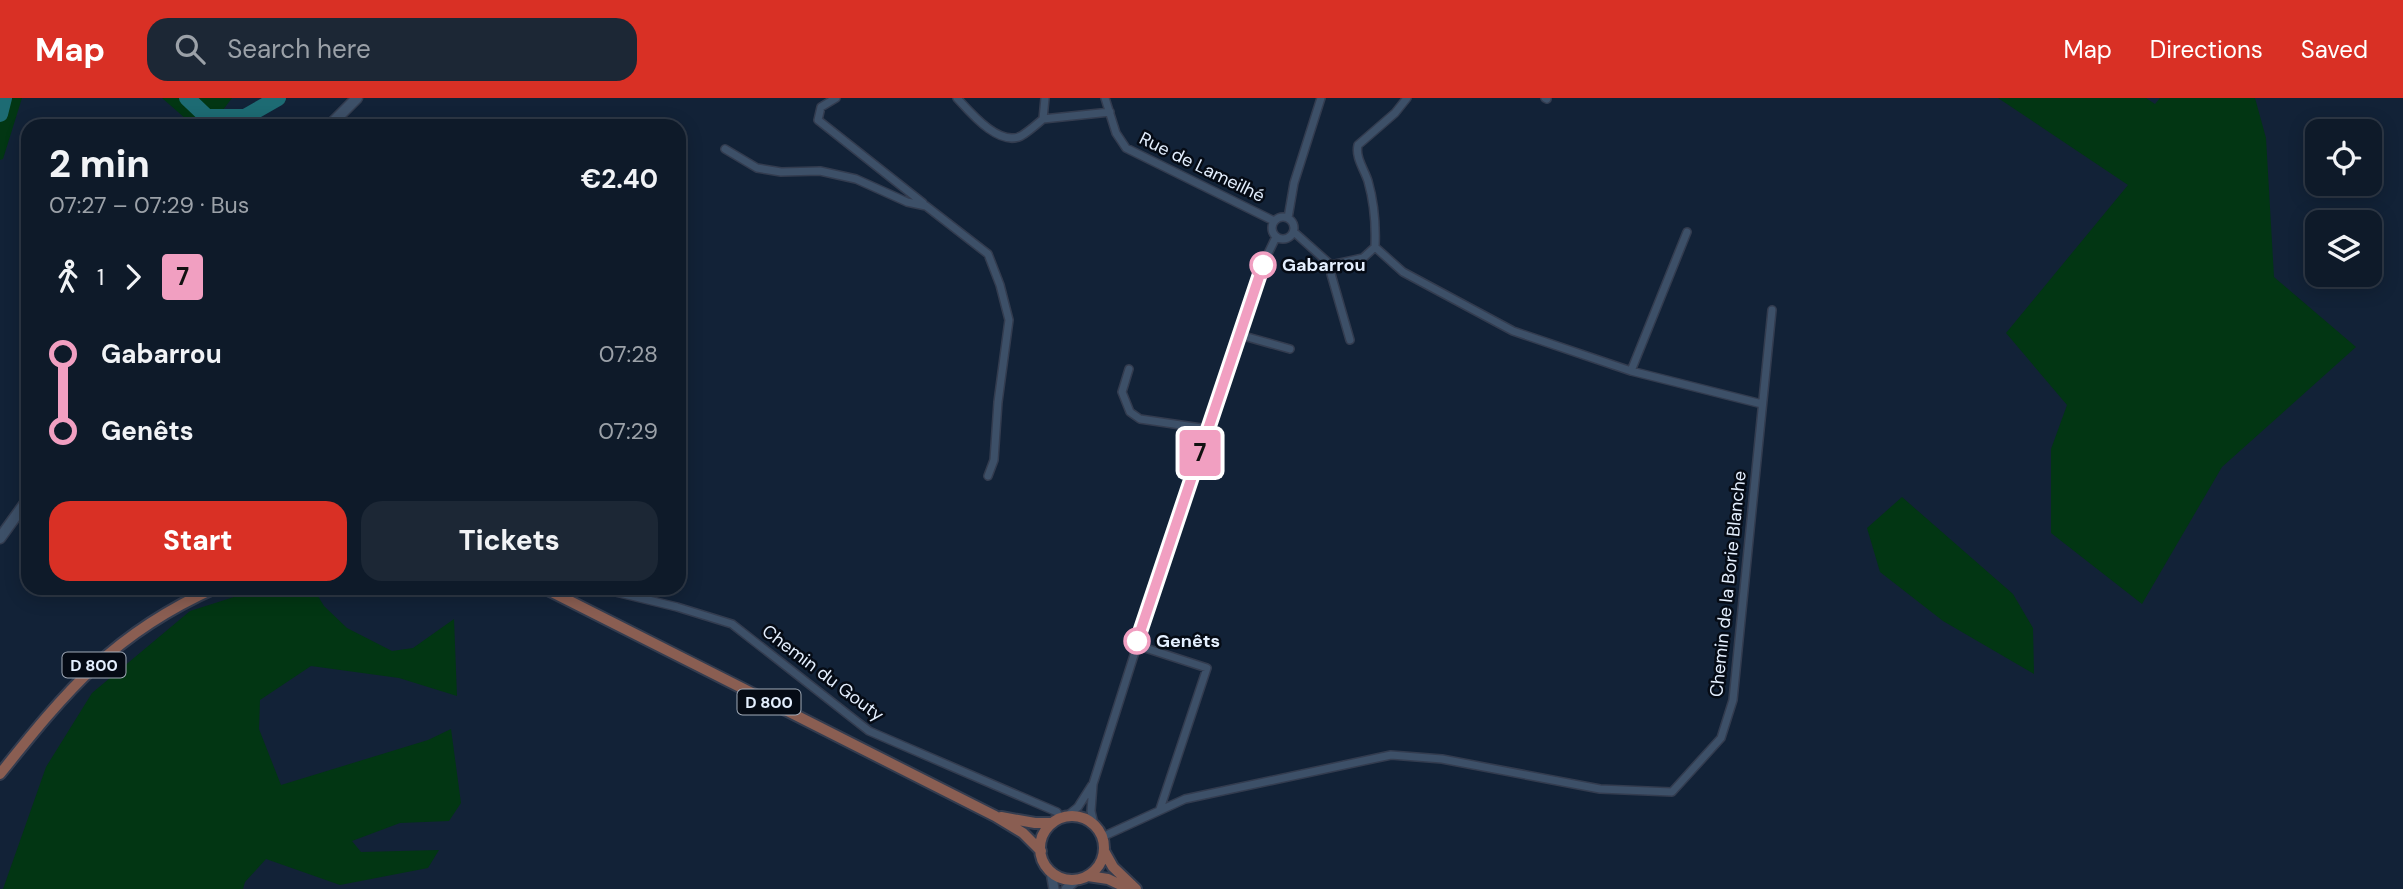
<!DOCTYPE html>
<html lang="en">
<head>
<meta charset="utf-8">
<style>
  :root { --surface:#0e1a29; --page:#1c2735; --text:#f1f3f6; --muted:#9ba1a8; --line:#2e3846; --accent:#d93025 }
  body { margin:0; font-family:"DM Sans",sans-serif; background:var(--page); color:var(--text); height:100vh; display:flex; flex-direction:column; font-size:26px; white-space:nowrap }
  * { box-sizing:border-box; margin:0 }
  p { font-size:23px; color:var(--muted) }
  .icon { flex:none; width:38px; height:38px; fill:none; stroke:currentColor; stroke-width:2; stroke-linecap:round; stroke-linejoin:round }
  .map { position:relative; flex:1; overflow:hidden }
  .drawer { position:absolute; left:21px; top:21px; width:665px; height:476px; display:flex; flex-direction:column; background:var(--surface); border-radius:21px; box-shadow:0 4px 18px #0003,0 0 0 2px var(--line) }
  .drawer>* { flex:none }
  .badge { padding:0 14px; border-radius:5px; font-size:24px; line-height:46px }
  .tools { position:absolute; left:2305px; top:21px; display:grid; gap:14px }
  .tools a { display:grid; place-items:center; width:77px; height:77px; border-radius:14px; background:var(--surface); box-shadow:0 4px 18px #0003,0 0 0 2px var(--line); font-size:35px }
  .map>.badge { position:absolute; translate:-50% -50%; box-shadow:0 0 0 4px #fff }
  .legs { display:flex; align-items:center; gap:10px; height:77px; padding:0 28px; font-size:23px }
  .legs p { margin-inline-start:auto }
  .head { display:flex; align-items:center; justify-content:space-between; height:119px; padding:0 28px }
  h1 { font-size:38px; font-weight:800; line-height:52px }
  .button { display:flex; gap:14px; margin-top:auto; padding:14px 28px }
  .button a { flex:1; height:80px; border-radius:21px; background:var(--accent); color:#fff; font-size:28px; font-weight:800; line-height:80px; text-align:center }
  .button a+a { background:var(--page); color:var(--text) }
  ul { padding:0 28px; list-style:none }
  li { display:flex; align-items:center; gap:24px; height:77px; font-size:26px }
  li i { display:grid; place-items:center; width:10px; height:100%; margin:0 9px; background:currentColor }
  li i::after { content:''; width:18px; height:18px; margin:-9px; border:5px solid; border-radius:50%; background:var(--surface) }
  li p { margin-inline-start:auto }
  li:first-child i { background:linear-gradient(#0000 50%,currentColor 0) }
  li:last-child i { background:linear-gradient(currentColor 50%,#0000 0) }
  header { display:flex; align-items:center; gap:42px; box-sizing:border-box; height:98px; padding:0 35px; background:var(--accent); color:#fff }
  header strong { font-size:33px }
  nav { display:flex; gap:38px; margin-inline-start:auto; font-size:24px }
  .search { width:490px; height:63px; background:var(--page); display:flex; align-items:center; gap:18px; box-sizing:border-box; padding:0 24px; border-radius:21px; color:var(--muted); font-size:26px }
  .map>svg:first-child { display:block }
  .green { fill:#023613 }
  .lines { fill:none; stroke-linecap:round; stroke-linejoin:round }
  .river { stroke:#1d6b73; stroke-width:16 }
  .minor-casing { stroke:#333c4f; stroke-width:10 }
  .tertiary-casing { stroke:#333c4f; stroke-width:12 }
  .secondary-casing { stroke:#333c4f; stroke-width:13 }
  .primary-casing { stroke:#333c4f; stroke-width:14 }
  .minor { stroke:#3d5068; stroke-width:7 }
  .tertiary { stroke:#3d5068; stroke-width:9 }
  .secondary { stroke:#3d5068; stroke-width:10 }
  .primary { stroke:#8a5e52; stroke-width:10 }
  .line-1-casing { stroke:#fff; stroke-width:16 }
  .line-1 { stroke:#f19fc1; stroke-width:10 }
  .stop-1-dot { fill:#fff; stroke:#f19fc1; stroke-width:3.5 }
  .labels { text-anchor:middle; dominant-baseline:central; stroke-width:5; stroke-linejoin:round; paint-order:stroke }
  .shield { fill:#050b15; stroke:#a1abb8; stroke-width:2 }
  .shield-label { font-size:16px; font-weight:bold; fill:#e4effe }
  .street-label { font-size:18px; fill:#e4effe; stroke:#050b15 }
  .stop-label { font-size:18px; font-weight:bold; fill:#e4effe; stroke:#050b15; text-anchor:start }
</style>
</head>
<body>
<header>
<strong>Map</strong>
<div class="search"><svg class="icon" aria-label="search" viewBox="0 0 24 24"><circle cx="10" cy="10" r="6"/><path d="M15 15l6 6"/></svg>Search here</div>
<nav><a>Map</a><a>Directions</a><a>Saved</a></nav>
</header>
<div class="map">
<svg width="2403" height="791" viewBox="0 0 2403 791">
  <rect width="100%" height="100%" fill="#122237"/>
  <!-- green -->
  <path class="green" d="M0 0H22L3 61 0 62Z
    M162 0H232L211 28H194Z
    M1998 0H2146L2155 6 2160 0H2255L2266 40 2274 179 2356 249 2222 369 2142 506 2051 435V351L2067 307 2006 235 2128 87Z
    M1902 399 2013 496 2033 530 2034 576 1943 523 1880 474 1867 430Z
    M262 490H313L324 508 347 530 392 553 413 550 454 521 457 598 399 580 311 568 260 602 259 631 281 687 428 642 451 631 461 705 449 723 400 725 352 743 361 754 439 752 428 770 340 787 266 761 245 784 243 791H3L46 669 92 595 190 513Z"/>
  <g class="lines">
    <!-- river -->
    <path class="river" d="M187 0 207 19H245L278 0
      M0 16 4 0"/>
    <!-- minor casing -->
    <g class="minor-casing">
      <path id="minor" d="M836 0 821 9 818 22 923 105
        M957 0C970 14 999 49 1021 38 1028 34 1036 27 1043 21
        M1105 0 1116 35 1126 50 1274 123
        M1545 0 1547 1
        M1043 21 1110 14
        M1043 21 1045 0
        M725 51 757 70 781 74 820 73 856 81 907 104 926 108 988 156 1000 187 1009 222 998 304 994 362 988 378
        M1272 130a11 11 0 1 1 22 0a11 11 0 1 1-22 0Z
        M1288 120 1294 85 1321 0
        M1294 134 1331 167 1363 160 1375 149C1376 127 1374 104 1368 83 1364 71 1355 59 1358 47L1395 15 1407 0
        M1375 149 1403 174 1513 233 1631 273 1762 306
        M1331 167V176L1350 242
        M1240 237 1290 251
        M1129 271 1122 294 1130 314 1140 321 1208 331
        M1631 273 1687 134
        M599 490 677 509 732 526 869 633 1057 714 1060 720
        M1136 547 1207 570 1160 711
        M1067 718 1078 709 1092 687
        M1094 726 1091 713 1093 686 1184 400 1264 164 1276 139
        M1102 739 1185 701 1391 657 1442 661 1600 691 1672 694 1721 640 1733 602 1772 212"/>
    </g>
    <!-- tertiary casing -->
    <g class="tertiary-casing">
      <path id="tertiary" d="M1051 774 1054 791
        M1066 791 1077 781"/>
    </g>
    <!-- secondary casing -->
    <g class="secondary-casing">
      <path id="secondary" d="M329 28 357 0
        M0 440 28 401"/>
    </g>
    <!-- primary casing -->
    <g class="primary-casing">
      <path id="primary" d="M544 490 995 718 1023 735 1041 753
        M0 676C67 592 114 535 215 490
        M1040 750a32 32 0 1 1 64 0a32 32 0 1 1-64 0Z
        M1001 719 1035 725H1051
        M1104 753 1113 769 1136 791
        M1088 778 1108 781 1129 791"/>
    </g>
    <!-- minor -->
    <use href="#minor" class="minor"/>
    <!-- tertiary -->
    <use href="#tertiary" class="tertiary"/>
    <!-- secondary -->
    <use href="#secondary" class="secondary"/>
    <!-- primary -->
    <use href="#primary" class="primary"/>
  </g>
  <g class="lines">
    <!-- line-1 casing -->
    <g class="line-1-casing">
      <path id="line-1" d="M1137 543 1263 167"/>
    </g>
    <!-- line-1 -->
    <use href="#line-1" class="line-1"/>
  </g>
  <!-- markers -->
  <g class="stop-1-dot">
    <circle cx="1263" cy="167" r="12"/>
    <circle cx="1137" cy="543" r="12"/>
  </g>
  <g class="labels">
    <!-- shield labels -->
    <g class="shield">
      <rect x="62.5" y="554.5" width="63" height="25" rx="5"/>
      <rect x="737.5" y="591.5" width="63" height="25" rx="5"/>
    </g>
    <g class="shield-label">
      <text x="94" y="567">D 800</text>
      <text x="769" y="604">D 800</text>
    </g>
    <!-- street labels -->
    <g class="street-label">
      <text transform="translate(1202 69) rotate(26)">Rue de Lameilhé</text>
      <text transform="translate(1728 486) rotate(-84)">Chemin de la Borie Blanche</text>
      <text transform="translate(823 575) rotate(37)">Chemin du Gouty</text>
    </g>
    <!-- stop labels -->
    <g class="stop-label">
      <text x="1282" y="167">Gabarrou</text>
      <text x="1156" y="543">Genêts</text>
    </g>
  </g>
</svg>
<div class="tools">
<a><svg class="icon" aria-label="locate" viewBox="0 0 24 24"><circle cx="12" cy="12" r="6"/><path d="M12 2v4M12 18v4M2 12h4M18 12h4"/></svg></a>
<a><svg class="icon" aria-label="layers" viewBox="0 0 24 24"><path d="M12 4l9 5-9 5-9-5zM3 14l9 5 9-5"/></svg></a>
</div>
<b class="badge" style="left:1200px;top:355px;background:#f19fc1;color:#111">7</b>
<section class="drawer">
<div class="head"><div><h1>2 min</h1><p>07:27 – 07:29 · Bus</p></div><b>€2.40</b></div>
<div class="legs"><svg class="icon" aria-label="walk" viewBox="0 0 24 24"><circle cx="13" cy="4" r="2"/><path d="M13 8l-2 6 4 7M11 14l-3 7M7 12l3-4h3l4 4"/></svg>1<svg class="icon" aria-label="forward" viewBox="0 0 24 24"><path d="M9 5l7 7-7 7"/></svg><b class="badge" style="background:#f19fc1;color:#111">7</b></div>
<ul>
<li><i style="color:#f19fc1"></i><b>Gabarrou</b><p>07:28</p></li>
<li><i style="color:#f19fc1"></i><b>Genêts</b><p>07:29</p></li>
</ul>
<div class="button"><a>Start</a><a>Tickets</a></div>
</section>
</div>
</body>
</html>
